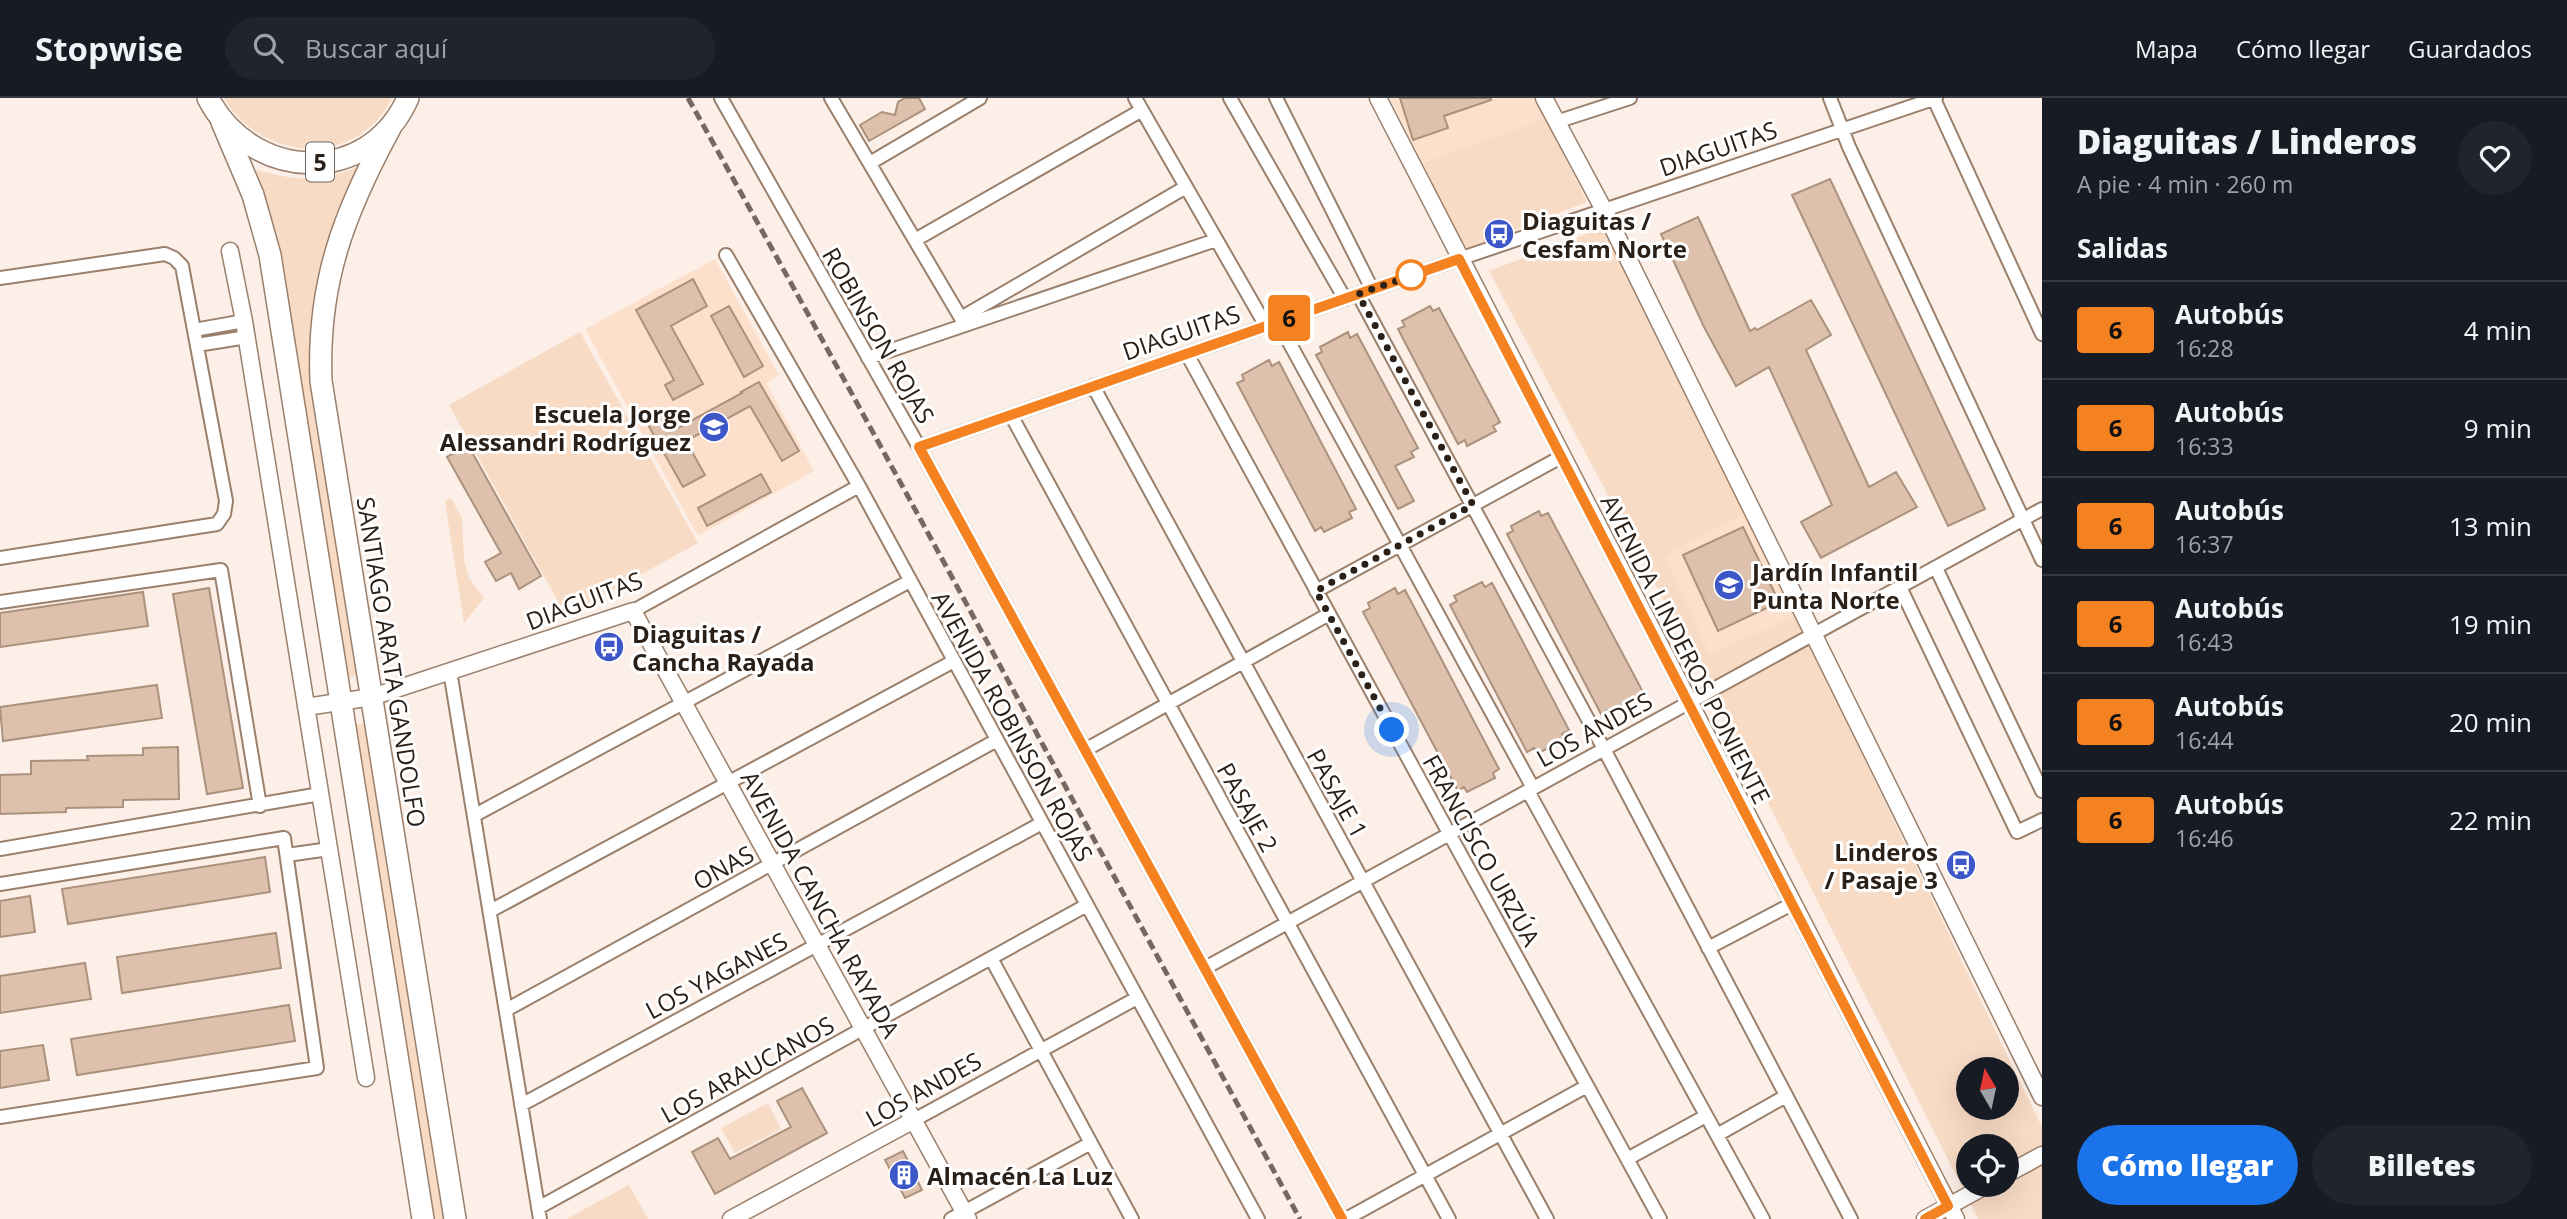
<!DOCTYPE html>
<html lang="es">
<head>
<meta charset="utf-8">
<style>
  :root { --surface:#171b24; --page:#20242c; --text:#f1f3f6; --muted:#9ea1a6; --line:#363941; --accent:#1a73e8 }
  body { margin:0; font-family:"Open Sans",sans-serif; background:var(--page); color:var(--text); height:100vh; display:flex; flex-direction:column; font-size:26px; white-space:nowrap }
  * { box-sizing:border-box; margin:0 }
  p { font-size:23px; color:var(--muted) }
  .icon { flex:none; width:38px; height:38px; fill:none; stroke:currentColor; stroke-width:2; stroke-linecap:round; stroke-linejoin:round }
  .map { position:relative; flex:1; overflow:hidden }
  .panel { display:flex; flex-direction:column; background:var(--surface); width:525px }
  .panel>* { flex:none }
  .badge { padding:0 14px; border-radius:5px; font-size:24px; line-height:46px }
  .needle { width:46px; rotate:351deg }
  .buttons { position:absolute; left:1956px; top:959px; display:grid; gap:14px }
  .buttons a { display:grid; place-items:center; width:63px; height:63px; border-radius:50%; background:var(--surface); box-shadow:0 7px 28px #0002; font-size:35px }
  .you { position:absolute; width:35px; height:35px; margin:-18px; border:5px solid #fff; border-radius:50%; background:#1a73e8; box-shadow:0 0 0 10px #1a73e833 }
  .map>.badge { position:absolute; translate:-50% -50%; box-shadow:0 0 0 4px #fff }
  h2 { padding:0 35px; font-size:26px; line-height:63px }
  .round { display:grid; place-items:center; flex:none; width:74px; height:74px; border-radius:37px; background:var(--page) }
  .headline { display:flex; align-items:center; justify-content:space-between; height:119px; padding:0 35px }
  h1 { font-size:33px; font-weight:800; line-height:52px }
  .action { display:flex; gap:14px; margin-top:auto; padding:14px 35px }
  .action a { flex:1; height:80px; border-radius:42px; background:var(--accent); color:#fff; font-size:28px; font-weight:800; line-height:80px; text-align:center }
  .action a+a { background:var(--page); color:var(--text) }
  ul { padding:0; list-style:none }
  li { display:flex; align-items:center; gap:21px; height:98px; padding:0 35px; border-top:2px solid var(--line) }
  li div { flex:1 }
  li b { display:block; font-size:26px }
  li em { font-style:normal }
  li .badge { min-width:77px; font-weight:700; text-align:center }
  header { display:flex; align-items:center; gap:42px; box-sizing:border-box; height:98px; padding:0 35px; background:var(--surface); border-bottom:2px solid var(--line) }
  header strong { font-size:33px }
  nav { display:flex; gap:38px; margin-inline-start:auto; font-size:24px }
  .search { width:490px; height:63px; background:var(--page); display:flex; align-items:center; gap:18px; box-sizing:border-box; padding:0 24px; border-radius:38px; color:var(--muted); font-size:26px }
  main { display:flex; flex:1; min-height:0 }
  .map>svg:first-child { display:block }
  .built { fill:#fde0cb }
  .green { fill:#f8dbc5; fill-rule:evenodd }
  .building { fill:#ddc1ac; stroke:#ac917c; stroke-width:2 }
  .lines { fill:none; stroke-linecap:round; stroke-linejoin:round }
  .minor-casing { stroke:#9a806c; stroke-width:16 }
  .tertiary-casing { stroke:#9a806c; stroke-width:19 }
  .primary-casing { stroke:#9a806c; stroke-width:24 }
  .trunk-casing { stroke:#9a806c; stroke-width:24 }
  .minor { stroke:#fff; stroke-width:12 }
  .tertiary { stroke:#fff; stroke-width:16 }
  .primary { stroke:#fff; stroke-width:21 }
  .trunk { stroke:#fff; stroke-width:21 }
  .rail { stroke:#746860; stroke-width:5; stroke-dasharray:10 5; stroke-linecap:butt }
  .line-casing { stroke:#fff; stroke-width:16 }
  .line { stroke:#f58220; stroke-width:10 }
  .walk { stroke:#2b2018; stroke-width:7; stroke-dasharray:0 12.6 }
  .stop-dot { fill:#fff; stroke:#f58220; stroke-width:3.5 }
  .labels { text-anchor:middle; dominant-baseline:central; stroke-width:6; stroke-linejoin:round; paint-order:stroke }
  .shield { fill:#fff; stroke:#6b635d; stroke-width:2 }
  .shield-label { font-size:23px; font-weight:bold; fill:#2b2018 }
  .street-label { font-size:24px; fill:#2b2018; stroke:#fff }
  .poi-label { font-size:24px; font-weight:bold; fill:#2b2018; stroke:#fff; text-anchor:start }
</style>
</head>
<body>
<header>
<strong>Stopwise</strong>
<div class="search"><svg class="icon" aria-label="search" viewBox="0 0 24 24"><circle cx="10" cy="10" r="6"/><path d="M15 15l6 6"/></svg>Buscar aquí</div>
<nav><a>Mapa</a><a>Cómo llegar</a><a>Guardados</a></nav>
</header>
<main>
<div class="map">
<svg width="2042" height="1121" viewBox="0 0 2042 1121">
  <rect width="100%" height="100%" fill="#fbefe7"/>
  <!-- built -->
  <path class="built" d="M1390 0H1536L1545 20 1423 65Z
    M715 161 779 277 766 285 814 373 698 438 585 231Z
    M1745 416 1795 518 1710 557 1663 457Z"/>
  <!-- green -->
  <path class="green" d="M224 0H392C357 71 261 64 224 0Z
    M1545 20 1587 104 1464 152 1423 65Z
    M358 69C337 117 322 157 316 209L357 571 356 577 349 580 342 575 276 152 256 72C298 83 317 85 358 69Z
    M1605 129 1745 416 1664 458 1710 556 1795 518 2042 1029V1121H1978L1707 584 1489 173ZM1969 971H2007V1010H1969ZM1969 1048H2007V1087H1969Z
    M580 234 698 445 566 518 449 307Z
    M451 400 462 420 464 463 469 480 484 500 464 525 445 404Z
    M357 626H366L445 1121H429L354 632Z
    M768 1005 781 1031 735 1055 721 1030Z
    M629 1087 648 1121H568V1120Z"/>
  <!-- building -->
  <path class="building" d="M905 0H919L925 11 869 43 860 27 882 14 895 17 898 4Z
    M1400 0H1491V2L1444 18 1448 30 1413 42Z
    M1830 81 1985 411 1948 428 1792 97Z
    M1698 119 1750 233 1755 230 1757 232 1811 202 1831 237 1806 252 1869 389 1896 374 1917 409 1821 460 1801 424 1832 407 1769 269 1736 288 1704 229 1661 136Z
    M693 181 707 208 671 228 703 286 673 302 665 287 674 282 636 212Z
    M729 208 763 268 744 279 711 218Z
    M1430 208 1433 213 1439 210 1500 324 1493 328 1496 333 1467 348 1465 342 1458 346 1398 231 1405 228 1402 223Z
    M1348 234 1350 240 1357 236 1418 350 1411 354 1414 359 1395 368 1414 403 1398 411 1316 257 1322 254 1320 249Z
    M1269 262 1272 268 1279 264 1356 411 1349 414 1352 420 1324 434 1321 429 1315 433 1237 285 1244 282 1242 277Z
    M759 284 799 353 782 363 750 308 686 343 705 377 683 389 647 325 669 313 678 330 742 295 741 294Z
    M468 347 541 478 519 491 511 475 496 483 485 464 501 455 447 359Z
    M761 376 771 394 707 428 698 410Z
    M1539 413 1541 418 1548 415 1643 594 1636 598 1638 603 1610 617 1608 612 1601 616 1507 436 1513 433 1511 428Z
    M1743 429 1779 504 1718 533 1683 457Z
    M1482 484 1485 489 1492 485 1569 632 1562 636 1565 641 1537 656 1534 650 1527 654 1450 507 1457 503 1454 498Z
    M209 490 243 690 207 696 173 496Z
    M1395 490 1398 496 1405 492 1499 671 1493 675 1495 680 1467 694 1464 689 1458 693 1363 514 1370 510 1368 505Z
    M143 494 148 528 0 549V515Z
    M157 587 162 620 3 643 0 609Z
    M178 649 179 701 123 702V709L66 710V714L0 716V677L31 676V663L88 662 87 658 143 657V650Z
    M265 759 270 794 68 826 62 791Z
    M30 798 35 834 0 839V803Z
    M276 835 281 870 122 895 117 859Z
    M85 865 91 901 0 915V878Z
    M289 907 295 943 77 977 71 941Z
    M43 947 49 982 0 990V953Z
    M802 990 827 1035 715 1096 692 1054 718 1040 730 1061 791 1029 777 1003Z
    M903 1053 922 1092 905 1100 885 1062Z"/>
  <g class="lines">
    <!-- minor casing -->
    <g class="minor-casing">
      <path id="minor" d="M721 0 919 349 1342 1121
        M831 0 965 227
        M1135 0 1266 228
        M1230 0 1345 201
        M1276 0 1372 191
        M1830 0 1849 49 2042 462
        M1934 1 2042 236
        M1556 24 1630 0
        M870 65 980 0
        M915 142 1142 12
        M726 157 859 388 1258 1121
        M0 180 165 156 174 160 182 168 226 403 224 416 217 426 0 460
        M1358 196 1604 651 1851 1121
        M961 220 1186 89
        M1278 224 1533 690
        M194 232 244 223
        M197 247 247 239
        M1187 256 1660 1121
        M868 260 1216 142
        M1093 288 1547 1121
        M1011 317 1449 1121
        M919 349 1459 161 1936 0
        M1936 470 2042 693
        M1900 489 2017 734 2042 722
        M1316 493 1561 359
        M0 504 221 472 260 708
        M633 513 859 388
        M450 573 540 1121
        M1085 652 1329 516
        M1528 693 1763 1121
        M475 717 910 483
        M0 751 320 696
        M287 757 329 751
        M0 786 284 740 317 970 0 1019
        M490 813 954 563
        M1708 850 1792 806
        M991 860 1132 1121
        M1205 870 2042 411
        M506 912 997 642
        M521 1007 1042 725
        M914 1022 1137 900
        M1717 1037 1786 998
        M1627 1061 1706 1018
        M538 1110 1087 807
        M951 1121 1091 1045
        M1346 1121 1587 988"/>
    </g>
    <!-- tertiary casing -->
    <g class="tertiary-casing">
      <path id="tertiary" d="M1378 0 1956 1121
        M1544 0 1604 112 2042 999
        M230 153 244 223 366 980
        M306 609 372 599 633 513 968 1121
        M2007 1076 2042 1057
        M731 1121 914 1022
        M1925 1121 1987 1087"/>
    </g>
    <!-- primary casing -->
    <g class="primary-casing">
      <path id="primary" d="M222 24 253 97 270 157 423 1121
        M390 30C344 115 317 185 321 283L455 1121"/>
    </g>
    <!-- trunk casing -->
    <g class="trunk-casing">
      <path id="trunk" d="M208 0C251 83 368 90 408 0"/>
    </g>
    <!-- minor -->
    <use href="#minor" class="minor"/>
    <!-- tertiary -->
    <use href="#tertiary" class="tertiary"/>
    <!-- primary -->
    <use href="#primary" class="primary"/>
    <!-- trunk -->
    <use href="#trunk" class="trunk"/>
    <!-- rail -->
    <path class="rail" d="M688 0C896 371 1096 747 1300 1121"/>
  </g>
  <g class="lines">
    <!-- line casing -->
    <g class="line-casing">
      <path id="line" d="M1342 1121 919 349 1459 161 1948 1108 1925 1121"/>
    </g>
    <!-- line -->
    <use href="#line" class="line"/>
    <!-- walk -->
    <path class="walk" d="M1392 632 1316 493 1473 407 1358 196 1414 177H1411"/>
  </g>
  <!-- icons -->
  <defs>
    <g id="bus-disc" transform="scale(1.575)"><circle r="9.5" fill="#3d56c8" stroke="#fff"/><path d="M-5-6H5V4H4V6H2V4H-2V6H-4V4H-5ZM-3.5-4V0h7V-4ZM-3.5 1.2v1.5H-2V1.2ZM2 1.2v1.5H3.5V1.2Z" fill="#fff"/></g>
    <g id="school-disc" transform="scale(1.575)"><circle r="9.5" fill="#3d56c8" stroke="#fff"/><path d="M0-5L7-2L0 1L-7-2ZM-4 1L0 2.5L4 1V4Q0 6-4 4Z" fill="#fff"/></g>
    <g id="building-disc" transform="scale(1.575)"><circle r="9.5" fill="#3d56c8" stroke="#fff"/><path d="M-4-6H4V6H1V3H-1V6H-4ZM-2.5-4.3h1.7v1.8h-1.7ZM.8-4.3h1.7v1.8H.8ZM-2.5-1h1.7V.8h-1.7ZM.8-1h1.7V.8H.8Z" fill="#fff"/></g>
  </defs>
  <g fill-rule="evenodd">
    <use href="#bus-disc" x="1499" y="136"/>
    <use href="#school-disc" x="714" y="329"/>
    <use href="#school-disc" x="1729" y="487"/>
    <use href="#bus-disc" x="609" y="549"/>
    <use href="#bus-disc" x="1961" y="767"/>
    <use href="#building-disc" x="904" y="1077"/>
  </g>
  <!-- markers -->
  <circle class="stop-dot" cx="1411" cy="177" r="14"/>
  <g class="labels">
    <!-- shield labels -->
    <rect class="shield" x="306" y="44.5" width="28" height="39" rx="5"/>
    <g class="shield-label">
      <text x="320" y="64">5</text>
    </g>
    <!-- street labels -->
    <g class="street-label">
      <text transform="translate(1718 50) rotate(-19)">DIAGUITAS</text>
      <text transform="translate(1181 234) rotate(-19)">DIAGUITAS</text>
      <text transform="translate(879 237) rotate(60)">ROBINSON ROJAS</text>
      <text transform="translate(584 502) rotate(-21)">DIAGUITAS</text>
      <text transform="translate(1686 551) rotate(63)">AVENIDA LINDEROS PONIENTE</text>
      <text transform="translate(392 564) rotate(81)">SANTIAGO ARATA GANDOLFO</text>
      <text transform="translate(1013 628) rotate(61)">AVENIDA ROBINSON ROJAS</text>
      <text transform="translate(1594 631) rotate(-29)">LOS ANDES</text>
      <text transform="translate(1338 695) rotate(61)">PASAJE 1</text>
      <text transform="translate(1248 709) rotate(61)">PASAJE 2</text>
      <text transform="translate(1482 752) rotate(61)">FRANCISCO URZÚA</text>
      <text transform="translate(723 769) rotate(-29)">ONAS</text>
      <text transform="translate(821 806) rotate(61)">AVENIDA CANCHA RAYADA</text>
      <text transform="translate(716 877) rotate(-28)">LOS YAGANES</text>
      <text transform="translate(747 971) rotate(-29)">LOS ARAUCANOS</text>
      <text transform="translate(923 991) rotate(-29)">LOS ANDES</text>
    </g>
    <!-- poi labels -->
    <g class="poi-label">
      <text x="1522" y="122">Diaguitas /<tspan x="1522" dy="28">Cesfam Norte</tspan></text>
      <text x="691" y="315" text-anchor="end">Escuela Jorge<tspan x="691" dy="28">Alessandri Rodríguez</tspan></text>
      <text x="1752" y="473">Jardín Infantil<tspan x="1752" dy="28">Punta Norte</tspan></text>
      <text x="632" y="535">Diaguitas /<tspan x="632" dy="28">Cancha Rayada</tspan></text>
      <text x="1938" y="753" text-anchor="end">Linderos<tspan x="1938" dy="28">/ Pasaje 3</tspan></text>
      <text x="927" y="1077">Almacén La Luz</text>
    </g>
  </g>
</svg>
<div class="buttons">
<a><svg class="needle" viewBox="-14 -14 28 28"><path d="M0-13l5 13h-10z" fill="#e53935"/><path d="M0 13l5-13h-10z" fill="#9ea1a6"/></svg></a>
<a><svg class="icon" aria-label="locate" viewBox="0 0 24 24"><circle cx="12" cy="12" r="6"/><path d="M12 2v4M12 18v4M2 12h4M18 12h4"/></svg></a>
</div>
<div class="you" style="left:1392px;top:632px"></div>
<b class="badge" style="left:1289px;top:220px;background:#f58220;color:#111">6</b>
</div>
<section class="panel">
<div class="headline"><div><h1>Diaguitas / Linderos</h1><p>A pie · 4 min · 260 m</p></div><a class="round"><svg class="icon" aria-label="heart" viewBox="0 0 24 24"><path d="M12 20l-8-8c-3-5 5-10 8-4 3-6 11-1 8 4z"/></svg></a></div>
<h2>Salidas</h2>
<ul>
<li><span class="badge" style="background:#f58220;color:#111">6</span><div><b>Autobús</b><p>16:28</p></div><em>4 min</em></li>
<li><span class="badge" style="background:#f58220;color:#111">6</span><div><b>Autobús</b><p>16:33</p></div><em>9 min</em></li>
<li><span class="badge" style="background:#f58220;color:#111">6</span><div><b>Autobús</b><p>16:37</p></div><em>13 min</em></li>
<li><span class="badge" style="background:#f58220;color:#111">6</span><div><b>Autobús</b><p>16:43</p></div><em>19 min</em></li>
<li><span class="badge" style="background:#f58220;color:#111">6</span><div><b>Autobús</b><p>16:44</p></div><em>20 min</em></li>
<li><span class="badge" style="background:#f58220;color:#111">6</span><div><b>Autobús</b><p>16:46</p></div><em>22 min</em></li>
</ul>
<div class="action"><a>Cómo llegar</a><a>Billetes</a></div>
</section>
</main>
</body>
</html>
